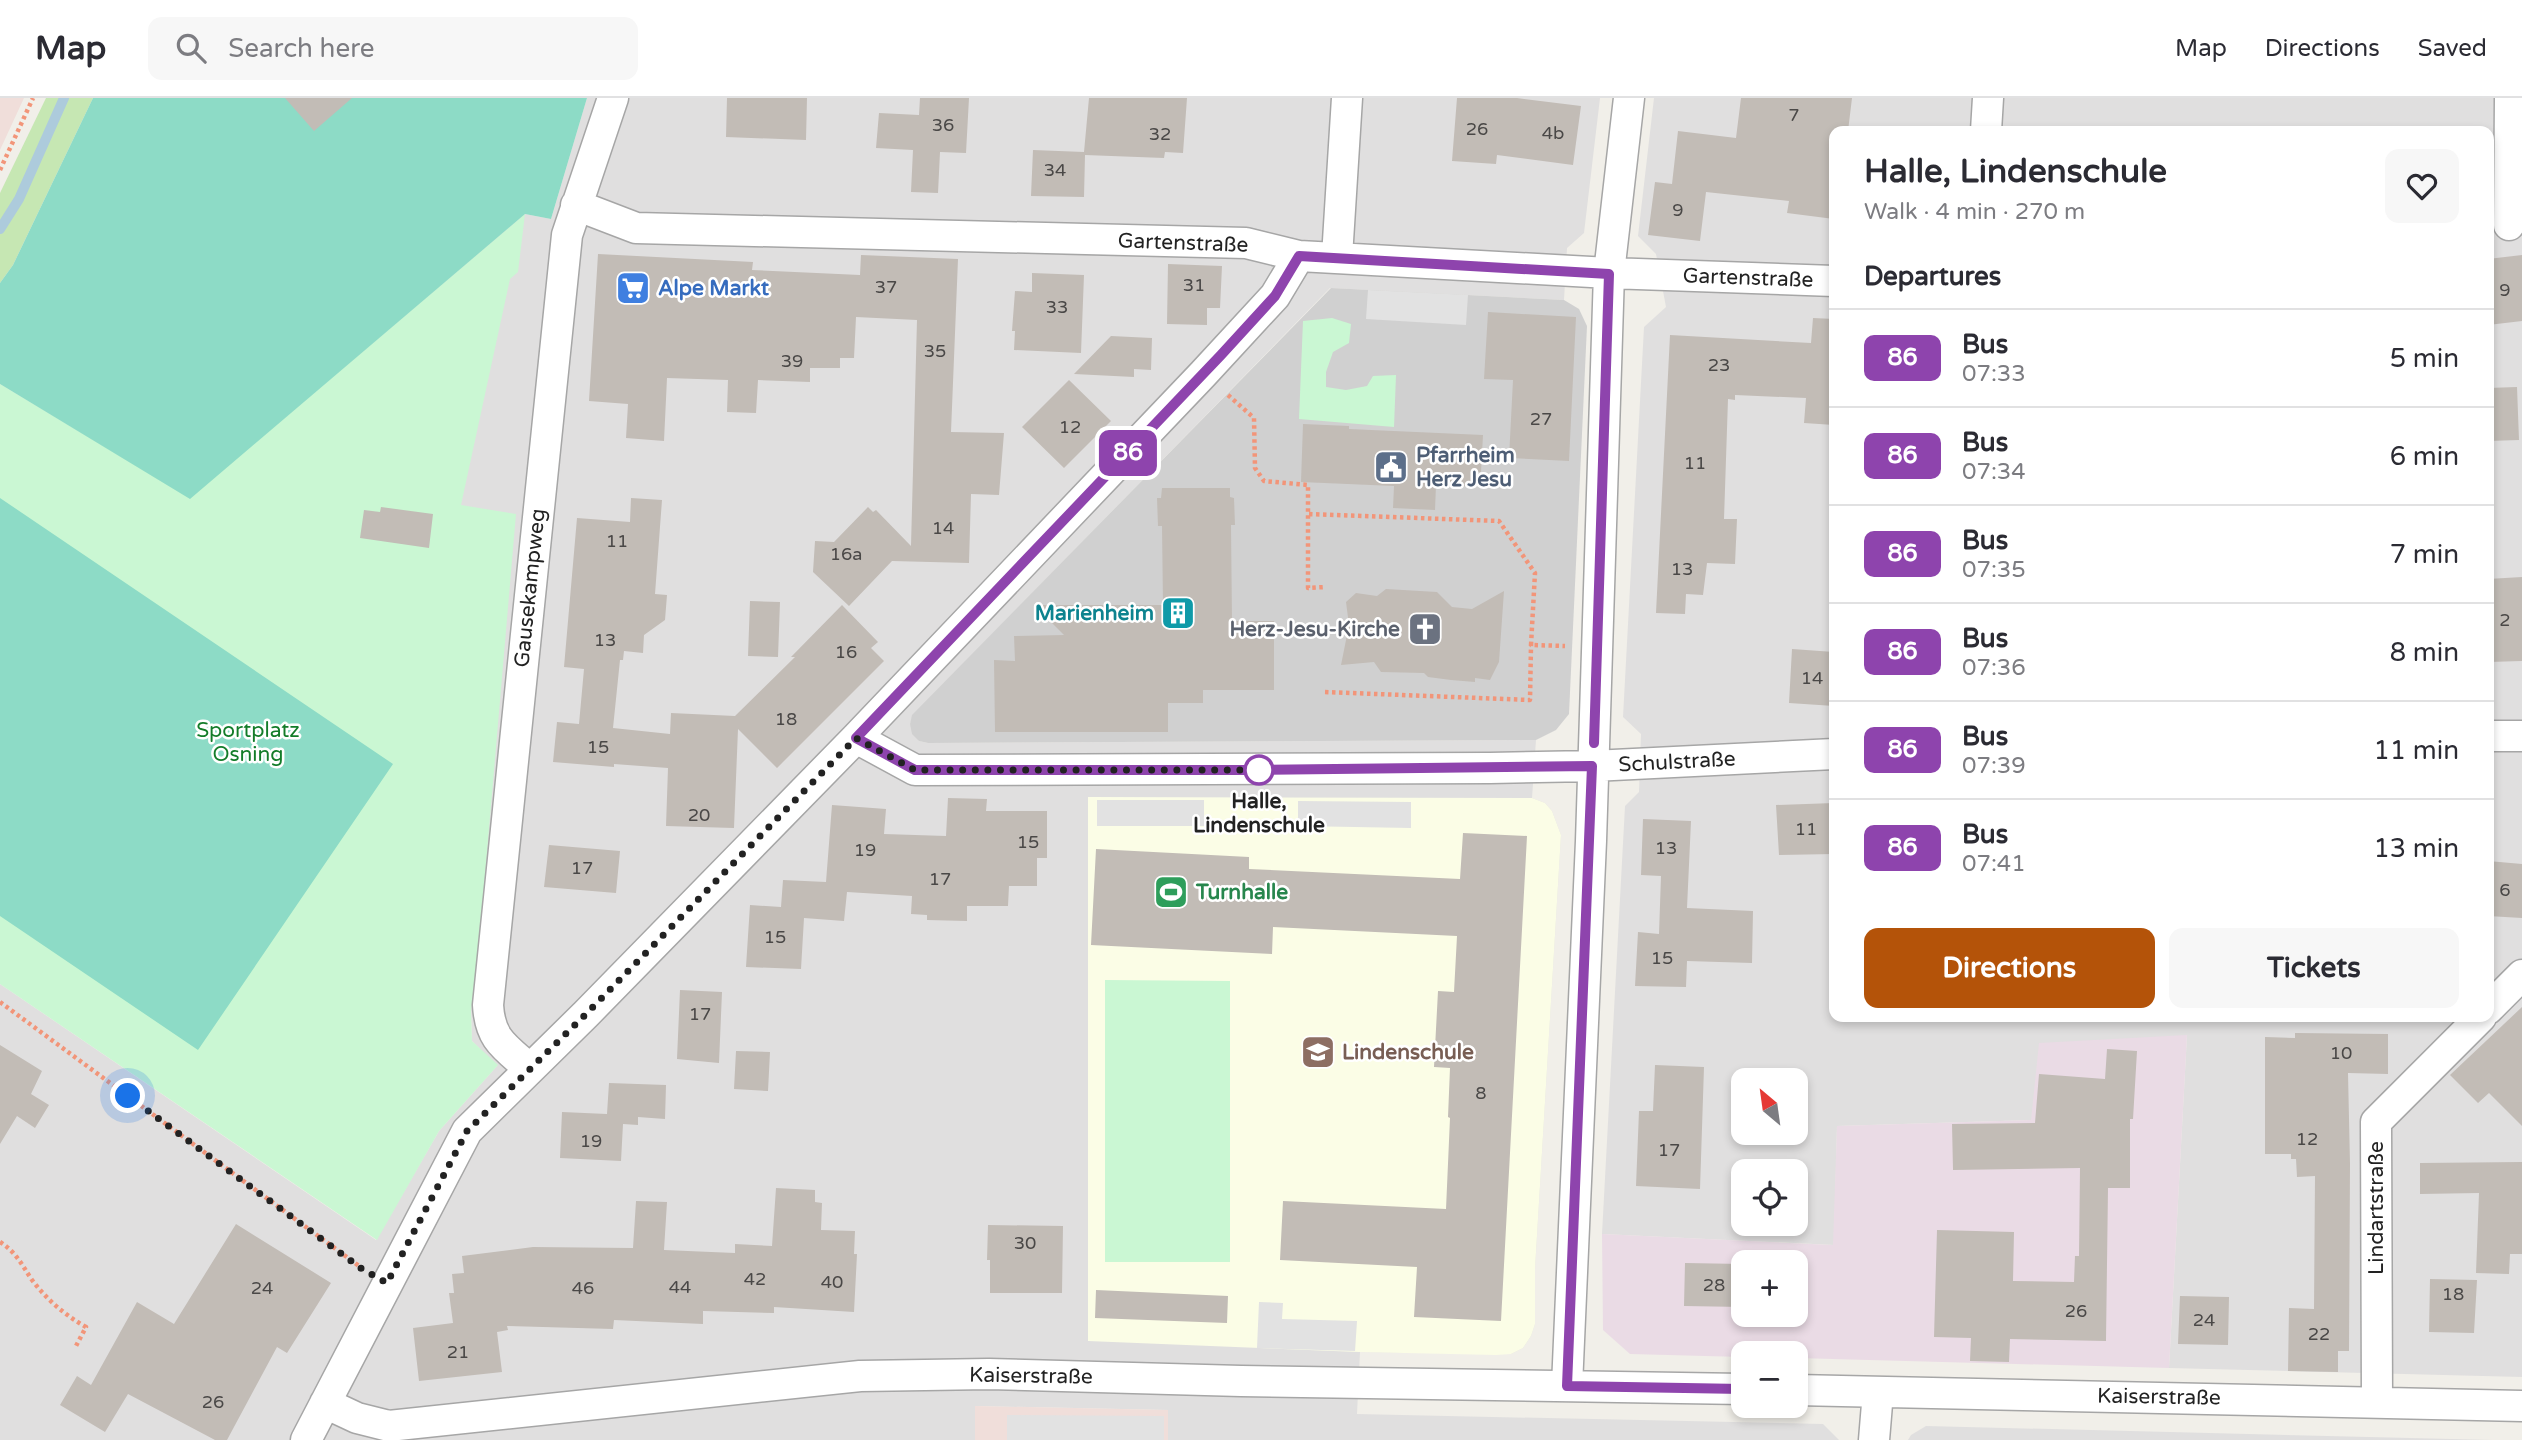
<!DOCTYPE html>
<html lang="en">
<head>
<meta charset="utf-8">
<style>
  :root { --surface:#fff; --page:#f7f7f7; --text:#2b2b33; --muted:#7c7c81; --line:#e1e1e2; --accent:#b45309 }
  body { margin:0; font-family:"Varela Round",sans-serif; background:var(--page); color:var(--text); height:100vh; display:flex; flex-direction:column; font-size:26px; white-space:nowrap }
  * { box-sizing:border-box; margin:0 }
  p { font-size:23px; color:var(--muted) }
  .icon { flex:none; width:38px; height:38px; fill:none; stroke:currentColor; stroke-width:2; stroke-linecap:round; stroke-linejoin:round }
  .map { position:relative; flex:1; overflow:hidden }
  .panel { position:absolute; left:1829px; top:28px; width:665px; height:896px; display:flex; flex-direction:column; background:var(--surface); border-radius:14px; box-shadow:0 4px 10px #0003 }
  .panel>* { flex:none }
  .badge { padding:0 14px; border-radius:10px; font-size:24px; line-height:46px }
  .needle { width:46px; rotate:331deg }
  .buttons { position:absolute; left:1731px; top:970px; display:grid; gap:14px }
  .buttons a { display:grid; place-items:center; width:77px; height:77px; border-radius:14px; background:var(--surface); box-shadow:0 4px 10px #0003; font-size:35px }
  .you { position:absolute; width:35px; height:35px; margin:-18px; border:5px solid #fff; border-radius:50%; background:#1a73e8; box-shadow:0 0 0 10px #1a73e833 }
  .map>.badge { position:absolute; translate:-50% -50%; box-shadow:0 0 0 4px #fff }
  h2 { padding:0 35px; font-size:26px; line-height:63px }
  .round { display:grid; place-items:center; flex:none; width:74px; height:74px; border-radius:14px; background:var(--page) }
  .overview { display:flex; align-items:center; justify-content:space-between; height:119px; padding:0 35px }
  h1 { font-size:33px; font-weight:700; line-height:52px }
  .cta { display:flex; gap:14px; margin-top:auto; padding:14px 35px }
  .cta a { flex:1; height:80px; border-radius:14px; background:var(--accent); color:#fff; font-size:28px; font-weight:700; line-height:80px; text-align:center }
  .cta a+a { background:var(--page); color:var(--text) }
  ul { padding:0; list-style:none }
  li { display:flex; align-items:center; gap:21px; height:98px; padding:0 35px; border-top:2px solid var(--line) }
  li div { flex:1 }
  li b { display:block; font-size:26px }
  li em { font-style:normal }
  li .badge { min-width:77px; font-weight:700; text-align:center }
  header { display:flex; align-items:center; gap:42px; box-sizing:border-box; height:98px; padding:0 35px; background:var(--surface); border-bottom:2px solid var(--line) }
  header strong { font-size:33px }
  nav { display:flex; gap:38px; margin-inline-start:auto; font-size:24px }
  .search { width:490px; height:63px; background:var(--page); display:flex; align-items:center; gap:18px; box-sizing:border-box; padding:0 24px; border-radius:14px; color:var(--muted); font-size:26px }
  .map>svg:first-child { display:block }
  .residential { fill:#e0dfdf; fill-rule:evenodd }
  .commercial { fill:#f0deda }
  .industrial { fill:#eadbe5; fill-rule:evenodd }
  .education { fill:#fbfde6 }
  .religious { fill:#d0d0d0 }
  .grass { fill:#c6e7b3 }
  .park { fill:#caf7d3 }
  .pitch { fill:#8ddbc6 }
  .parking { fill:#e2e2e2 }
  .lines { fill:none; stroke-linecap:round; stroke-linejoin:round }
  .stream { stroke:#adcbdc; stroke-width:10 }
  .building { fill:#c2bcb6 }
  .minor-casing { stroke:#a6a6a6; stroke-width:33 }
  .path { stroke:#f29579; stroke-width:4.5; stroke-dasharray:3.5 3.5; stroke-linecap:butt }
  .minor { stroke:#fff; stroke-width:30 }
  .line-casing { stroke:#fff; stroke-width:16 }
  .line { stroke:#8e44ad; stroke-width:10 }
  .walk { stroke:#222; stroke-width:7; stroke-dasharray:0 12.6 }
  .stop-dot { fill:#fff; stroke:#8e44ad; stroke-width:3.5 }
  .labels { text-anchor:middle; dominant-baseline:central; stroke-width:5; stroke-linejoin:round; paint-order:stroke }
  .number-label { font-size:18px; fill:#4a4847 }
  .street-label { font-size:21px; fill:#222; stroke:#fff }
  .shop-label { font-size:21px; font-weight:bold; fill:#366cbe; stroke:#fff; text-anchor:start }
  .service-label { font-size:21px; font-weight:bold; fill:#4e5e75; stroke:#fff; text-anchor:start }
  .culture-label { font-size:21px; font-weight:bold; fill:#0d838f; stroke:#fff; text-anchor:end }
  .worship-label { font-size:21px; font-weight:bold; fill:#5b616d; stroke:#fff; text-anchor:end }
  .park-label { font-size:21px; fill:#137c29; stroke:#fff }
  .stop-label { font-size:21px; font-weight:bold; fill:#222; stroke:#fff }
  .leisure-label { font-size:21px; font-weight:bold; fill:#27864d; stroke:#fff; text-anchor:start }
  .education-label { font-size:21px; font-weight:bold; fill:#785e54; stroke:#fff; text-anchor:start }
</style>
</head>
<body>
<header>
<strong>Map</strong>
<div class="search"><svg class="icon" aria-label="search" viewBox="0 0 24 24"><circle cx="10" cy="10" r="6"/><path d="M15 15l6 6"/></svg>Search here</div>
<nav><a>Map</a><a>Directions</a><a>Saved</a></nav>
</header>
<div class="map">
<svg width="2522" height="1342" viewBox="0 0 2522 1342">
  <rect width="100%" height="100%" fill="#f1efe9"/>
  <!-- residential -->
  <path class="residential" d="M587 0H1600L1584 135 1567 150 1564 202 1330 190 913 617 910 626 919 643 928 645 1536 642 1532 700 1545 705 1552 713 1561 737 1535 1171V1226L1531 1238 1523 1250 1511 1256 1360 1254 1357 1316 1823 1326 1839 1342H1168V1312L976 1308 975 1342H0V886L376 1142 439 1033 497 968 472 943 471 912 481 824 224 372 525 116 551 121Z
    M1654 0H2522V1279L2169 1270 2187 937 2032 1022 1837 1028 1834 1147 1602 1136 1625 708 1639 694 1641 636 1623 619 1644 229 1666 209 1656 156 1638 138ZM1834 33H2488V919H1834ZM1743 982H1796V1034H1743ZM1743 1073H1796V1125H1743Z
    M1926 1328 2493 1342H1908L1911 1337Z"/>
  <!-- commercial -->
  <path class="commercial" d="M0 0H24L0 52Z
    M975 1308 1168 1312V1342H975Z"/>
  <!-- industrial -->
  <path class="industrial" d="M2187 937 2169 1270 1796 1260V1255H1743V1259L1630 1256 1603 1232 1602 1136 1833 1147 1837 1028 2031 1022 2039 945ZM1743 1164H1796V1216H1743Z"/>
  <!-- education -->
  <path class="education" d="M1088 699 1532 700 1545 705 1552 713 1561 737 1535 1171V1226L1531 1238 1523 1250 1511 1256 1496 1257 1359 1254 1088 1243Z"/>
  <!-- religious -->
  <path class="religious" d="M1331 190 1564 202 1579 211 1587 228 1569 616 1556 632 1536 642 928 645 919 643 912 636 910 626 912 617Z"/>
  <!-- grass -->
  <path class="grass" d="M46 0H93L13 167 0 185V95Z"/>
  <!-- park -->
  <path class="park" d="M525 116 518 174 510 181 461 407 516 416 481 824 471 913 472 943 498 967 439 1033 377 1142 0 886V286L190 400Z
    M1332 220 1351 226 1349 245 1333 254 1326 274V289L1346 292 1367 288 1373 278 1396 277 1394 329 1299 321 1303 223Z
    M1105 882 1230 883V1164H1105Z"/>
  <!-- pitch -->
  <path class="pitch" d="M93 0H587L551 121 525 116 190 401 0 286V185L13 167Z
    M0 400 393 666 198 952 0 818Z"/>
  <!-- parking -->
  <path class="parking" d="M1368 192 1468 197 1466 227 1366 221Z
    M1097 702H1204V728H1097Z
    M1298 703 1411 704V730L1298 728Z
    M1259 1204 1283 1205 1282 1221 1357 1223 1355 1253 1257 1250Z
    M1007 1317 1164 1318V1342H1007Z"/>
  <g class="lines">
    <!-- stream -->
    <path class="stream" d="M0 131 19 101 64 0"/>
  </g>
  <!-- building -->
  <path class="building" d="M285 0H352L314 33Z
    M727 0H807L806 42 726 39Z
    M920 0H969L966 55 940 54 938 95 911 94 913 52 876 50 879 15 919 17Z
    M1089 0H1187L1183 55 1165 54 1164 60 1085 57 1084 99 1031 98 1033 52 1084 54Z
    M1457 0H1517L1581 8 1573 67 1497 57 1496 66 1452 63Z
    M1741 0H1852L1848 33H1834V121L1787 115 1789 103 1706 94 1700 143 1648 137 1655 84 1672 86 1678 33 1736 40Z
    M598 156 753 164 752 172 860 177 861 157 958 161 951 334 1004 335 999 397 971 396 969 465 892 463 849 508 813 474 815 443 834 444 868 409 873 414 876 412 911 448 917 222 856 219 854 260H840V270H810V284L758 282 756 315 727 314 728 282 667 280 664 343 626 340 628 306 589 303Z
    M2522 157V223L2488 227V161Z
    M1168 166 1222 168 1220 210H1207V227L1167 226Z
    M1032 175 1084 177 1081 255 1014 252 1015 233H1012L1015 193 1032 194Z
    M1488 214 1576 219 1569 363 1509 360 1513 282 1484 281Z
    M1813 220 1834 221V327L1804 325 1806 300 1735 297V302L1728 301 1724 421H1737L1735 466 1707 465 1703 497 1686 496 1685 516 1656 515 1670 237 1811 245Z
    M1111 238 1152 240 1151 272 1134 271V279L1074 276Z
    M1069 282 1111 323 1064 370 1022 329Z
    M2517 289 2519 342 2488 343V290Z
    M1303 326 1349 328V331L1483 337 1481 374H1477L1476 389 1436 387 1435 412 1393 410 1394 388 1301 384Z
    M1162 390H1230V399L1234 400 1235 427H1231L1232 523H1274V592H1203V605H1168V634H995L994 562 1015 563 1014 538 1064 537 1034 507H1163L1162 428H1158L1157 400H1161Z
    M631 400 662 402 655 496 667 497 665 522 644 537 643 555 624 553 623 562H620L613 630 670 636 671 615 735 618 795 559H791L842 507 878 544 871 550 884 563 777 670 738 631 734 730 666 728 668 670 614 666V669L553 664 557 624 579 626 584 571 564 569 577 420 630 424Z
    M381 409 433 416 429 450 360 440 364 412 380 414Z
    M2522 479V563L2488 564V481Z
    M1386 491 1437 494 1452 509 1472 511 1504 493 1499 564 1490 582 1475 580V584L1451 582 1428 579 1424 575 1381 574 1374 564 1341 567 1349 527 1346 504 1356 495 1377 498Z
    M750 503 780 504 778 559 748 558Z
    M1792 551 1834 554V608L1789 605Z
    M948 700 987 701 986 713H1047V760H1037V788H1009L1008 808H967V823L927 822V817L911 816 912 798 847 794 844 823 804 820 801 871 746 869 750 807 781 809 783 782 826 784 832 707 886 711 884 736 946 738Z
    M1834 705V756L1779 757 1776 707Z
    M1643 721 1691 723 1687 810 1753 813 1752 865 1687 863 1686 889 1635 888 1638 834 1659 836 1661 778 1641 777Z
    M1463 735 1527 738 1501 1223 1414 1219 1417 1169 1280 1162 1283 1103 1446 1111 1450 1020 1448 1019 1450 970 1434 969 1438 893 1454 894 1457 838 1273 829 1272 856 1091 847 1096 751 1249 759V771L1460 781Z
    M549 747 620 753 616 795 544 789Z
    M2488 763 2522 766V820L2488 818Z
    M680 892 722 894 719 965 677 961Z
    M2522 909V1028L2489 995 2478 1005 2450 977Z
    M2295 935 2388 936V976L2348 975 2350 1066 2349 1253H2338V1274L2288 1273 2289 1210 2314 1211 2315 1078 2297 1079 2296 1061H2291V1056H2265V939L2295 940Z
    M0 947 42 973 31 996 49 1007 35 1030 17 1018 0 1046Z
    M2107 951 2137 953 2133 1021H2130V1090H2108L2106 1243 2010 1241 2009 1264 1970 1263 1971 1240 1934 1239 1937 1132 2014 1134 2013 1183 2074 1184 2075 1158H2079L2080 1070 1953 1072 1952 1026 2035 1025 2039 976 2105 981Z
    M736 953 770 954 768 993 734 991Z
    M1655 967 1704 969 1700 1091 1636 1088 1639 1013H1653Z
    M609 985 666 987 665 1021 638 1019V1027L623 1026 621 1063 560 1060 562 1014 607 1016Z
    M2522 1064V1156H2510L2509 1176 2476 1175 2479 1095 2420 1096V1065Z
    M776 1090 815 1092V1104L822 1105 821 1132 855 1133 854 1156H857L854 1214 774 1209V1215L703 1213V1226L614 1222 613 1231 507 1228 508 1232 497 1234 502 1274 419 1283 413 1230 453 1225 449 1195H454L452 1176 464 1175 462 1158 533 1149 633 1150 636 1103 667 1104 664 1152 735 1155V1146L772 1148Z
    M236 1126 331 1185 287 1255 277 1249 227 1342H215L128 1296 105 1334 60 1307 77 1278 91 1287 137 1204 174 1226Z
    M988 1127 1063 1128 1062 1195H990V1162H987Z
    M1685 1165 1743 1166V1209L1684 1208Z
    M2430 1181 2477 1182 2474 1235 2429 1234Z
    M1096 1192 1228 1198 1227 1225 1095 1220Z
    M2180 1198 2229 1199 2228 1247 2178 1246Z"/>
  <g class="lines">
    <!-- minor casing -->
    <g class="minor-casing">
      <path id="minor" d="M1986 33 1988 0
        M576 107 636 130 1246 145 1299 158 1609 175 1834 183
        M2509 127 2510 0
        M1337 159 1347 0
        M2488 638H2522
        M856 640 915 672 1490 670 1593 668 1834 656
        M2488 911 2522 877
        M530 971C505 949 490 942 488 907L567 137 613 0
        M1567 1288 1591 743 1609 175 1629 0
        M1796 1292 2522 1308
        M2377 1303 2376 1024 2481 919
        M325 1305 357 1320 389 1328 860 1278 989 1276 1241 1283 1743 1291
        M306 1342 467 1033 586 916 856 640 1203 276 1275 198 1299 158
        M1874 1342 1878 1294"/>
    </g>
    <!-- path -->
    <path class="path" d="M0 72 33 0
      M1228 297 1254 320 1255 370 1264 383 1308 387V490L1325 489
      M1309 416 1499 423 1535 475 1531 547 1565 548
      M1325 594 1530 602 1531 547
      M0 904 359 1168
      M0 1144C16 1154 22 1167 32 1182 47 1202 65 1217 86 1229L76 1248"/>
    <!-- minor -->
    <use href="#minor" class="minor"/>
  </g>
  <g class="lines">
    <!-- line casing -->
    <g class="line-casing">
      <path id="line" d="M1594 645 1609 176 1299 158 1275 198 1221 257 856 640 915 672H1259L1592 668 1567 1288 1743 1291"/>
    </g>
    <!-- line -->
    <use href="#line" class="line"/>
    <!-- walk -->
    <path class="walk" d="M128 998 362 1171 387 1185 467 1033 586 916 856 640 915 672H1259"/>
  </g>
  <!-- icons -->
  <defs>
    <g id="supermarket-square" transform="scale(1.75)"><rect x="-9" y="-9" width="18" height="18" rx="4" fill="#3f7fe0" stroke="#fff"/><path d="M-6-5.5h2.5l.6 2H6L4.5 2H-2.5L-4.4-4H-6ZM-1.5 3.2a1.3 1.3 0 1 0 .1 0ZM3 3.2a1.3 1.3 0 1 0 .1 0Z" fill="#fff"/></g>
    <g id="civic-square" transform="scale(1.75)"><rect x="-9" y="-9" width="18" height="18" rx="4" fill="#5c6f8a" stroke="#fff"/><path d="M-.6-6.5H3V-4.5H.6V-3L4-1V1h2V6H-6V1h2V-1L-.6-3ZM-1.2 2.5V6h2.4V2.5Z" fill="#fff"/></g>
    <g id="building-square" transform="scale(1.75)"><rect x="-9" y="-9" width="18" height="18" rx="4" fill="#0f9aa8" stroke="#fff"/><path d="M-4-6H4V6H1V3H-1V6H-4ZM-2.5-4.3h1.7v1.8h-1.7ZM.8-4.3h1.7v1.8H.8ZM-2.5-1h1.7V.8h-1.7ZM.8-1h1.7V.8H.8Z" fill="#fff"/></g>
    <g id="church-square" transform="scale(1.75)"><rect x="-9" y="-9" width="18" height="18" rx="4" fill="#6b7280" stroke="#fff"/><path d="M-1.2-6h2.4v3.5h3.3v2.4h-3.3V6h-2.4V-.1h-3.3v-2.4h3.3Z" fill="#fff"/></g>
    <g id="stadium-square" transform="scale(1.75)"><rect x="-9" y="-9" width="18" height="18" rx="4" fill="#2e9e5b" stroke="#fff"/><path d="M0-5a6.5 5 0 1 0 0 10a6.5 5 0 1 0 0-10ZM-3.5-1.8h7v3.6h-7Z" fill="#fff"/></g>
    <g id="school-square" transform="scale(1.75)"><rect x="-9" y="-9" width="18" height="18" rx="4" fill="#8d6e63" stroke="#fff"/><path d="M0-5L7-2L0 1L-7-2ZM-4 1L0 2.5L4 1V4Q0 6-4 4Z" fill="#fff"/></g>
  </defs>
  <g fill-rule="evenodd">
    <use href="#supermarket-square" x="633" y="190"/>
    <use href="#civic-square" x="1391" y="369"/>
    <use href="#building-square" x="1178" y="515"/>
    <use href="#church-square" x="1425" y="531"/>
    <use href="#stadium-square" x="1171" y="794"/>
    <use href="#school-square" x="1318" y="954"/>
  </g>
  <!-- markers -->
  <circle class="stop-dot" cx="1259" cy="672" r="14"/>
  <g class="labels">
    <!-- number labels -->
    <g class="number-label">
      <text x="1794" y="17">7</text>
      <text x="943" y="27">36</text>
      <text x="1477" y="31">26</text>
      <text x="1553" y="35">4b</text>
      <text x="1160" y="36">32</text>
      <text x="1055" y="72">34</text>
      <text x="1678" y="112">9</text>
      <text x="1194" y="187">31</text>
      <text x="886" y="189">37</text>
      <text x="2505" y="192">9</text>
      <text x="1057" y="209">33</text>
      <text x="935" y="253">35</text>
      <text x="792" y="263">39</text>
      <text x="1719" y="267">23</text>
      <text x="1541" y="321">27</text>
      <text x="1070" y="329">12</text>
      <text x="1695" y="365">11</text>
      <text x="943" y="430">14</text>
      <text x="617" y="443">11</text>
      <text x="846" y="456">16a</text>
      <text x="1682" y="471">13</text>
      <text x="2505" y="522">2</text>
      <text x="605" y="542">13</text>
      <text x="846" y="554">16</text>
      <text x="1812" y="580">14</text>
      <text x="786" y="621">18</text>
      <text x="598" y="649">15</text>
      <text x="699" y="717">20</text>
      <text x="1806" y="731">11</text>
      <text x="1028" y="744">15</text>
      <text x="1666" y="750">13</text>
      <text x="865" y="752">19</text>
      <text x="582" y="770">17</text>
      <text x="940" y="781">17</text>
      <text x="2505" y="792">6</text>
      <text x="775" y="839">15</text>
      <text x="1662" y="860">15</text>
      <text x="700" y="916">17</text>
      <text x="2341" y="955">10</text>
      <text x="1481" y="995">8</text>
      <text x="2307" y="1041">12</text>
      <text x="591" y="1043">19</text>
      <text x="1669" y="1052">17</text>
      <text x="1025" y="1145">30</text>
      <text x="755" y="1181">42</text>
      <text x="832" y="1184">40</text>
      <text x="1714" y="1187">28</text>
      <text x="680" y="1189">44</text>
      <text x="262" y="1190">24</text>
      <text x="583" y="1190">46</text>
      <text x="2453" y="1196">18</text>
      <text x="2076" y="1213">26</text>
      <text x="2204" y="1222">24</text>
      <text x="2319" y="1236">22</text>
      <text x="458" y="1254">21</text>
      <text x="213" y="1304">26</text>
    </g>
    <!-- street labels -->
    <g class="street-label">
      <text transform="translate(1183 145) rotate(2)">Gartenstraße</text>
      <text transform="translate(1748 180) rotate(2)">Gartenstraße</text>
      <text transform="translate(530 490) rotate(-84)">Gausekampweg</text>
      <text transform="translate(1677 664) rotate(-3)">Schulstraße</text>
      <text transform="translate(2376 1110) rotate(-90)">Lindartstraße</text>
      <text transform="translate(1031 1278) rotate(1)">Kaiserstraße</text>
      <text transform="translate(2159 1299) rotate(1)">Kaiserstraße</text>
    </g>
    <!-- shop labels -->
    <g class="shop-label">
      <text x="658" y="190">Alpe Markt</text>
    </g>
    <!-- service labels -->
    <g class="service-label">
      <text x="1416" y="357">Pfarrheim<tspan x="1416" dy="24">Herz Jesu</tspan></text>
    </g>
    <!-- culture labels -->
    <g class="culture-label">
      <text x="1154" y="515">Marienheim</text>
    </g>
    <!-- worship labels -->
    <g class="worship-label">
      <text x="1400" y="531">Herz-Jesu-Kirche</text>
    </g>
    <!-- park labels -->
    <g class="park-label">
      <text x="248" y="632">Sportplatz<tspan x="248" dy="24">Osning</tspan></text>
    </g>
    <!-- stop labels -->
    <g class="stop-label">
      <text x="1259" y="703">Halle,<tspan x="1259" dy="24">Lindenschule</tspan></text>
    </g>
    <!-- leisure labels -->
    <g class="leisure-label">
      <text x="1196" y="794">Turnhalle</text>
    </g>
    <!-- education labels -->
    <g class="education-label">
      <text x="1342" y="954">Lindenschule</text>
    </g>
  </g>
</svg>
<div class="buttons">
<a><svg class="needle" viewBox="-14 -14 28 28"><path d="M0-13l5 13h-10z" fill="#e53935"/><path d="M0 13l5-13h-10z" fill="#7c7c81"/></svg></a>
<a><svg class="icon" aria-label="locate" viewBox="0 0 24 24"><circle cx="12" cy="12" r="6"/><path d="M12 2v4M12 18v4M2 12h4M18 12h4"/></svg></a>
<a>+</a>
<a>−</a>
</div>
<div class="you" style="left:128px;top:998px"></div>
<b class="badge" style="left:1128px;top:355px;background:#8e44ad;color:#fff">86</b>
<section class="panel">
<div class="overview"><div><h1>Halle, Lindenschule</h1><p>Walk · 4 min · 270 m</p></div><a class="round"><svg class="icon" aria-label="heart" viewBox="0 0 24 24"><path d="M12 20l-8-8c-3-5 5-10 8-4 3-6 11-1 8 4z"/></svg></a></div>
<h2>Departures</h2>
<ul>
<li><span class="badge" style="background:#8e44ad;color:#fff">86</span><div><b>Bus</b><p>07:33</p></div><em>5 min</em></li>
<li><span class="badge" style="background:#8e44ad;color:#fff">86</span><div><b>Bus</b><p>07:34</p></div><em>6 min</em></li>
<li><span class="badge" style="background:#8e44ad;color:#fff">86</span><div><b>Bus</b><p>07:35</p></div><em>7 min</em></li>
<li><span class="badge" style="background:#8e44ad;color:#fff">86</span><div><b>Bus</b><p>07:36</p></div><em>8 min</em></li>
<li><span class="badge" style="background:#8e44ad;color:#fff">86</span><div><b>Bus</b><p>07:39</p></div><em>11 min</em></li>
<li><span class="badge" style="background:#8e44ad;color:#fff">86</span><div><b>Bus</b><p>07:41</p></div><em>13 min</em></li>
</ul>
<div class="cta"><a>Directions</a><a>Tickets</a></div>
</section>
</div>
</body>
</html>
